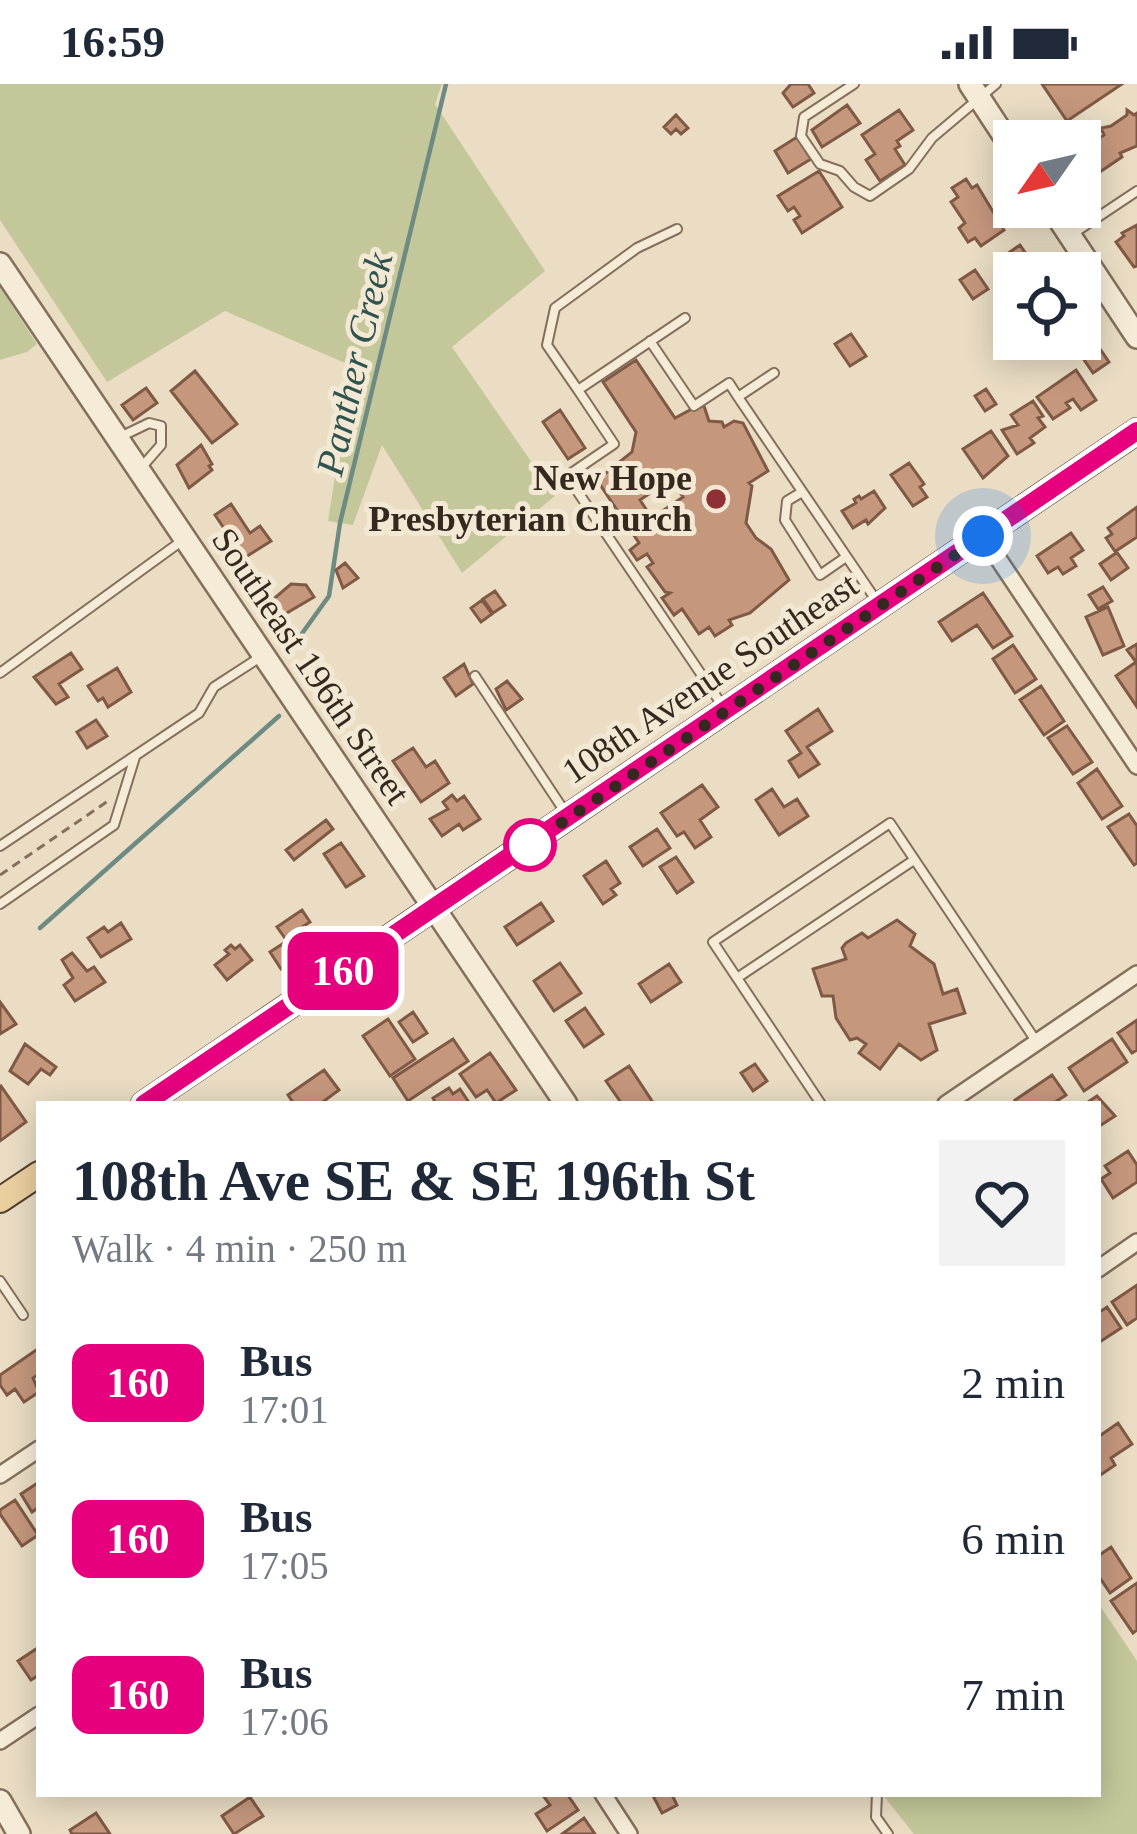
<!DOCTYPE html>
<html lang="en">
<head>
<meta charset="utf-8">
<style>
  :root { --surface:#fff; --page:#f2f2f3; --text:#1f2937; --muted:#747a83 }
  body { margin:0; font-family:Georgia,serif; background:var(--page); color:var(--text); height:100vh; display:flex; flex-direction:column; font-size:45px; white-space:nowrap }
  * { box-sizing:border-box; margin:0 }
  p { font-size:39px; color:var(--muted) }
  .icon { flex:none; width:66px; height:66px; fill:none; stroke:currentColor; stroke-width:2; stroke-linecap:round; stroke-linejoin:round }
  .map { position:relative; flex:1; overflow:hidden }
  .side { position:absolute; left:36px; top:1017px; width:1065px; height:696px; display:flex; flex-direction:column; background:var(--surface); border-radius:0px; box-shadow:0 6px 30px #0003 }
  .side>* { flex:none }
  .badge { padding:0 24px; border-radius:18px; font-size:42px; line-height:78px }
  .needle { width:78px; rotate:236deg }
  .buttons { position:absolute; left:993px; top:36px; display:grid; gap:24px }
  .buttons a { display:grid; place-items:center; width:108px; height:108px; border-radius:0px; background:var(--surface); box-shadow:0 6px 30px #0003; font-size:60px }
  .you { position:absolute; width:60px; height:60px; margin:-30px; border:9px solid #fff; border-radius:50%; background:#1a73e8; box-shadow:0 0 0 18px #1a73e833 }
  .map>.badge { position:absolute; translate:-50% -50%; box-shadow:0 0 0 6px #fff }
  .round { display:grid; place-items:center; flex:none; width:126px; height:126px; border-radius:0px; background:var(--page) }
  .headline { display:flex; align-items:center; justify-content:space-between; height:204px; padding:0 36px }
  h1 { font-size:57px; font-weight:700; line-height:90px }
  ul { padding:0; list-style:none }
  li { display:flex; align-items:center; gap:36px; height:156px; padding:0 36px }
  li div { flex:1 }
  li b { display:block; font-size:45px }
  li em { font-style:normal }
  li .badge { min-width:132px; font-weight:700; text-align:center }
  .status { display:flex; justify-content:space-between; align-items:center; height:84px; padding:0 60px; background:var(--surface); direction:ltr }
  .status svg { height:33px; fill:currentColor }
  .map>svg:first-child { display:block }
  .green { fill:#c4c799 }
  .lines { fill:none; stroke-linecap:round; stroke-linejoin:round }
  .stream { stroke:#6d8b82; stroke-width:4.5 }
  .building { fill:#c5977d; stroke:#805944; stroke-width:3; fill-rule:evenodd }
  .service-casing { stroke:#836f5c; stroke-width:12 }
  .minor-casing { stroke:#836f5c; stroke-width:20 }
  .tertiary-casing { stroke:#836f5c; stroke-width:26 }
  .primary-casing { stroke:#513e30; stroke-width:28 }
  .path { stroke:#836f5c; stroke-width:3; stroke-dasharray:9 6; stroke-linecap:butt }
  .service { stroke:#f6ebd6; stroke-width:8 }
  .minor { stroke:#f6ebd6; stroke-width:15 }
  .tertiary { stroke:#f6ebd6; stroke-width:21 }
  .primary { stroke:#eacf9f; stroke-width:24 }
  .line-casing { stroke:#fff; stroke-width:27 }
  .line { stroke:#e6007e; stroke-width:18 }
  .walk { stroke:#34281f; stroke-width:12; stroke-dasharray:0 21.6 }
  .poi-dot { fill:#8d3136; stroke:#f2e8d3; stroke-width:4.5 }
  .stop-dot { fill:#fff; stroke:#e6007e; stroke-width:6 }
  .labels { text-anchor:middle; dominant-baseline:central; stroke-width:10; stroke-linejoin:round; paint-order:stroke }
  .poi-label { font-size:36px; font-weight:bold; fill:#34281f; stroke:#f2e8d3; text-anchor:end }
  .street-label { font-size:36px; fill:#34281f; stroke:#f2e8d3 }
  .water-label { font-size:39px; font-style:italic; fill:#2f534f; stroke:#f2e8d3 }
</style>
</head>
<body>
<div class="status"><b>16:59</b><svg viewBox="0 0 49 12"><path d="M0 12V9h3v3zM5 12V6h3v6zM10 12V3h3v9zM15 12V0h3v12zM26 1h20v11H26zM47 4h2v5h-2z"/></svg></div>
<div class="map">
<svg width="1137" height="1750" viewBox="0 0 1137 1750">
  <rect width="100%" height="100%" fill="#eaddc4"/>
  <!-- green -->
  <path class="green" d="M0 0H442L435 20 545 187 452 263 555 412 462 489 382 361 353 441 328 437 349 303 361 286 225 227 107 298 0 136Z
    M0 203 37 260 27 268 0 276Z
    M1098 1519 1137 1577V1750H914L882 1710H1098Z"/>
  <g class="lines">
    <!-- stream -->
    <path class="stream" d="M293 562 329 512 340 439 446 0
      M40 844 279 632"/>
  </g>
  <!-- building -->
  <path class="building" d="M791 0H808L814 9 793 23 783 9Z
    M1042 0H1122L1067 37Z
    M847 21 860 39 822 63 812 46Z
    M899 26 913 46 897 57 900 62 895 65 905 81 880 97 866 76 875 70 862 51Z
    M1127 26 1134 31 1137 29V62L1120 69 1122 73 1088 96 1085 90 1080 93 1084 98 1080 101V63L1083 65 1104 51 1101 44 1111 42 1127 31Z
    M676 31 688 44 681 50 676 45 671 50 664 43Z
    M797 53 811 75 788 89 775 67Z
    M819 87 842 123 802 149 794 136 800 132 794 123 788 127 778 112Z
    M966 95 972 104 977 101 1004 146 981 162 975 154 968 158 959 144 965 139 951 118 958 113 952 104Z
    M1137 141V182L1134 183 1116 158 1124 152 1122 149Z
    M1020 161 1039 189H1014L1012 194 1002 179 1007 176 1004 172Z
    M975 186 988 205 973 215 960 196Z
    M1085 243 1109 278 1093 289 1070 255H1080V246Z
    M851 250 866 272 850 282 835 260Z
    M636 276 675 334 703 319 709 337 722 338 724 343 734 337 743 339 768 387 749 399 752 402 746 439 756 454 771 465 789 496 750 529 729 536 732 541 715 552 709 543 699 550 682 525 674 531 662 514 670 509 665 508 647 483 653 479 647 470 637 476 630 466 639 459 597 396 632 368 636 348 603 298ZM671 395 683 413 652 434 640 416Z
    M1076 286 1096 316 1081 326 1073 315 1066 319 1070 324 1053 335 1037 313Z
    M195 287 237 340 212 359 171 307Z
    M146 304 157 319 133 336 122 321Z
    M986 305 996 320 985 327 975 312Z
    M1033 317 1043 332 1038 334 1045 343 1030 354 1034 359 1017 370 1002 346 1018 341 1011 331Z
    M560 326 585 364 568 375 543 338Z
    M991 347 1008 372 983 394 963 365Z
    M201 361 212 380 209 382 212 386 189 404 177 381Z
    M909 379 924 400 920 403 927 413 913 422 891 391Z
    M874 407 885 424 868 440 866 436 853 444 842 427 856 419 854 415 859 412 861 415Z
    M231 420 250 449 260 442 271 457 244 474 215 431Z
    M1137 423V453L1116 467 1128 484 1111 496 1100 480 1116 469 1106 454 1112 450 1108 444Z
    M1071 449 1083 466 1071 474 1076 482 1063 490 1058 483 1048 489 1037 472Z
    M345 479 358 494 343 504 336 486Z
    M291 500 306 501 314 513 280 533 270 518Z
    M1103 503 1112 517 1098 525 1089 511Z
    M495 507 505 521 493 529 483 515Z
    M983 509 1012 552 993 564 977 541 952 557 939 538Z
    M482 516 492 530 481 538 471 524Z
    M1108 523 1124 562 1103 571 1086 533Z
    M1137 560V623L1116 592 1136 578 1127 566Z
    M1013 561 1036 595 1015 609 993 575Z
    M71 569 82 585 59 600 68 613 56 620 34 593Z
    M464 580 473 600 456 612 444 594Z
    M117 584 131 608 108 623 103 614 98 617 88 602Z
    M507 597 522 615 506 626 496 605Z
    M1041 602 1064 637 1044 651 1020 616Z
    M818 625 832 647 807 663 819 680 799 693 789 677 801 669 786 647Z
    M96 636 107 652 87 664 77 648Z
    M1067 642 1092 678 1073 690 1048 654Z
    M413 664 426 683 435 677 449 699 421 718 393 677Z
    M1097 685 1122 722 1102 735 1078 699Z
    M702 701 718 723 700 736 711 753 695 764 684 748 677 752 661 729Z
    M772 705 784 723 797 715 808 732 779 751 756 716Z
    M452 711 457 717 464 712 480 735 463 746 459 740 442 752 430 735 448 725 443 718Z
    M1129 730 1137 742V779L1134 781 1108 743Z
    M326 736 333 745 294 776 286 766Z
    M657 745 670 764 643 782 630 763Z
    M341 759 364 792 346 803 324 770Z
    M676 773 693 798 677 809 660 783Z
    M606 777 620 799 611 805 616 811 603 820 584 792Z
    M541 819 553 837 517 861 505 843Z
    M302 826 310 838 302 843 307 853 291 864 298 874 281 885 270 868 287 857 277 843Z
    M897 836 915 850 910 862 934 880 943 910 957 905 965 929 929 940 937 966 921 976 899 960 880 985 859 969 866 960 857 954 850 956 836 934 833 912H822L813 885 846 875 842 864 846 859 862 849 868 854Z
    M121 839 131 855 101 873 88 854 104 843 108 848Z
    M231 861 235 865 240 861 252 876 227 896 215 881 229 870 225 866Z
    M72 869 87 887 94 883 105 898 75 917 64 901 73 894 62 876Z
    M560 879 581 909 554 927 534 897Z
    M669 880 681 898 651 918 639 900Z
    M0 918 16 940 0 950Z
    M585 924 603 950 584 963 566 937Z
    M413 928 427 949 413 958 399 938Z
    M388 935 415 975 390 992 363 952Z
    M1137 936V966L1132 969 1118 949Z
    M453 955 468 977 408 1017 393 994Z
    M1112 955 1127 978 1084 1007 1069 984Z
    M25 960 56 983 50 991 41 985 28 1000 10 987Z
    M490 969 516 1006 496 1019 487 1006 476 1013 460 990Z
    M755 980 767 997 753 1007 741 989Z
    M629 982 654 1020H622L606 997Z
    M324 986 339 1006 320 1020H294L288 1011Z
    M1052 991 1066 1011 1052 1020H1018L1015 1016Z
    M1 1002 26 1038 0 1057V1003Z
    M449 1004 453 1010 460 1005 470 1020H436L433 1014Z
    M1097 1012 1115 1032 1098 1043V1020H1085Z
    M1128 1067 1137 1081V1098L1113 1114 1101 1095 1110 1089 1105 1082Z
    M1137 1201V1234L1127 1241 1112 1218Z
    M1107 1223 1121 1244 1098 1259V1229Z
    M39 1264V1290L33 1294 39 1308 24 1318 15 1305 7 1311 0 1301V1291Z
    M1118 1339 1132 1360 1111 1374 1115 1381 1099 1392 1098 1353Z
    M39 1398V1423L32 1428 21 1410Z
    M15 1416 38 1451 22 1462 0 1430V1426Z
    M1111 1463 1131 1494 1110 1509 1098 1491V1472Z
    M1137 1499V1546L1133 1549 1111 1517Z
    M39 1563V1591L31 1596 18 1577Z
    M542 1710H567L578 1726 547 1747 536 1730 550 1721Z
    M652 1710H679L673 1713 677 1721 662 1729Z
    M250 1713 263 1732 234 1750 222 1732Z
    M96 1729 110 1750H72L70 1746Z
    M584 1734 595 1750H562Z"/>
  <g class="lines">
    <!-- service casing -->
    <g class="service-casing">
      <path id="service" d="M854 0 804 33 801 52 820 80 840 87 854 103 870 112 909 85 932 54 996 0
        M1074 149 1137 107
        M685 234 578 306 614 360 567 392 722 621
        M650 257 694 322 729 299 738 313 774 289
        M578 306 547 261 555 224 637 164 677 145
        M738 313 876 516
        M118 354 149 339 161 342V361L140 385
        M802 408 787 417 785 436 820 491 846 473
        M0 589 183 456
        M475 592 565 728
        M0 762 199 629 214 603 262 572
        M0 820 114 741 135 673
        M737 894 914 776
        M821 1020 713 858 890 739 1036 957
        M0 1197 23 1231
        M877 1710 876 1733 888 1750"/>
    </g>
    <!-- minor casing -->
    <g class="minor-casing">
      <path id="minor" d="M983 452 1137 682
        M946 1020 1137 890
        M1098 1185 1137 1158
        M0 1391 39 1365
        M0 1657 39 1631
        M603 1710 629 1750"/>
    </g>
    <!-- tertiary casing -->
    <g class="tertiary-casing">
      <path id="tertiary" d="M970 0 1014 67
        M1051 123 1137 253
        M0 180 566 1020
        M0 1717 19 1750"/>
    </g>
    <!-- primary casing -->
    <g class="primary-casing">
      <path id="primary" d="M144 1020 1137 347
        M0 1116 39 1090"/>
    </g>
    <!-- path -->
    <path class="path" d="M0 791 108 717"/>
    <!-- service -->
    <use href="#service" class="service"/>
    <!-- minor -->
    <use href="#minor" class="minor"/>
    <!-- tertiary -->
    <use href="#tertiary" class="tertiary"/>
    <!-- primary -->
    <use href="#primary" class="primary"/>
  </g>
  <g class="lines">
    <!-- line casing -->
    <g class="line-casing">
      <path id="line" d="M144 1020 1137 347"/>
    </g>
    <!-- line -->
    <use href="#line" class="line"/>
    <!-- walk -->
    <path class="walk" d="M530 761 519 768 983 452"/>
  </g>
  <!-- markers -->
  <circle class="poi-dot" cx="716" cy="415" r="12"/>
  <circle class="stop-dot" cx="530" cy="761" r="24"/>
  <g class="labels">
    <!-- poi labels -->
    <g class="poi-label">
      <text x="692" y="394">New Hope<tspan x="692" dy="41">Presbyterian Church</tspan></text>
    </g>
    <!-- street labels -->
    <g class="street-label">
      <text transform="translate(311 582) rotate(56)">Southeast 196th Street</text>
      <text transform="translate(710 594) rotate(-34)">108th Avenue Southeast</text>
    </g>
    <!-- water labels -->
    <g class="water-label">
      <text transform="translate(354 280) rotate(-77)">Panther Creek</text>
    </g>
  </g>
</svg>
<div class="buttons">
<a><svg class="needle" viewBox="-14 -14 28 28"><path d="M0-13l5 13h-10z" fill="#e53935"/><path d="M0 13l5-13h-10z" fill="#747a83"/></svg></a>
<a><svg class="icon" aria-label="locate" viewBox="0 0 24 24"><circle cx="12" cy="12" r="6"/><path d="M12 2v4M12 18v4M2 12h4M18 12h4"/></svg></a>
</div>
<div class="you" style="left:983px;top:452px"></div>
<b class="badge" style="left:343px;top:887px;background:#e6007e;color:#fff">160</b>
<section class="side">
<div class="headline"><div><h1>108th Ave SE &amp; SE 196th St</h1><p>Walk · 4 min · 250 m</p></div><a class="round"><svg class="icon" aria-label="heart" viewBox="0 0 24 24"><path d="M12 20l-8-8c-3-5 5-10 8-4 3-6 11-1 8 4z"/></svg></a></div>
<ul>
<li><span class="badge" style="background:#e6007e;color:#fff">160</span><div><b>Bus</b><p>17:01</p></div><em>2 min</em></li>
<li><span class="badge" style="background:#e6007e;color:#fff">160</span><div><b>Bus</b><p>17:05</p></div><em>6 min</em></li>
<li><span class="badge" style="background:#e6007e;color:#fff">160</span><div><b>Bus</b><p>17:06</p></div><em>7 min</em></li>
</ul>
</section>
</div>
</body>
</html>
